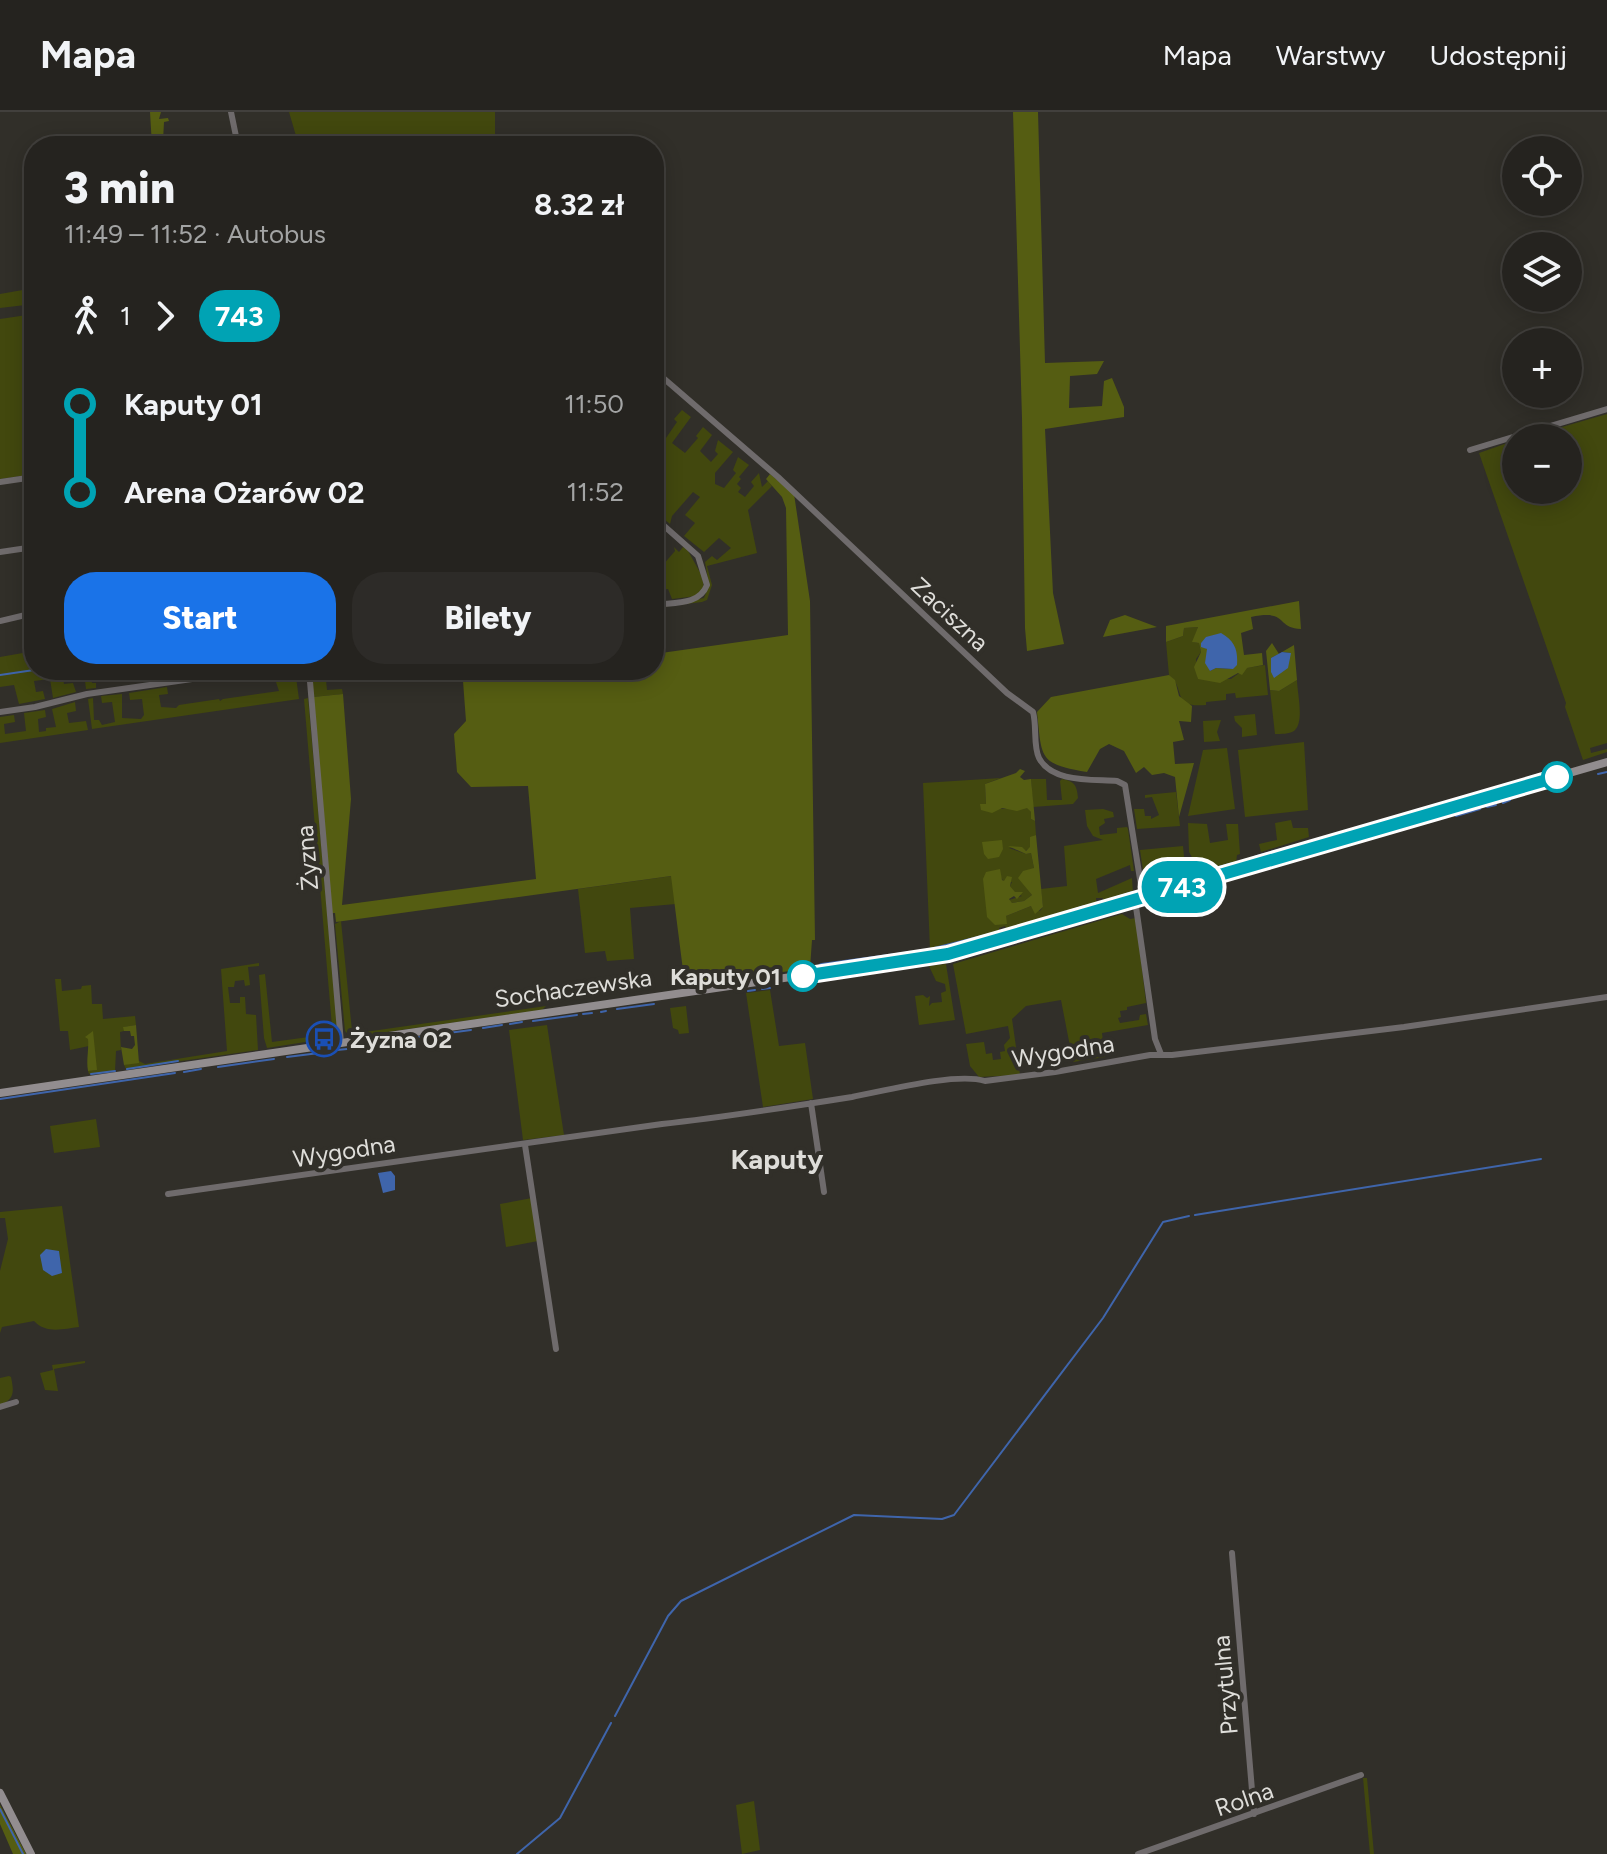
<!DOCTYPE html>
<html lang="pl">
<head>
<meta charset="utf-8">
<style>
  :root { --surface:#25231f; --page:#2d2b28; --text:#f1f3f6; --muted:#a3a4a4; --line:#42403d; --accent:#1a73e8 }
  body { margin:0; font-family:Figtree,sans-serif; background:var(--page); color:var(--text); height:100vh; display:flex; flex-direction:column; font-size:30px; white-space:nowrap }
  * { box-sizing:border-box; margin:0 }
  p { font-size:26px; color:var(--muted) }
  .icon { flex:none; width:44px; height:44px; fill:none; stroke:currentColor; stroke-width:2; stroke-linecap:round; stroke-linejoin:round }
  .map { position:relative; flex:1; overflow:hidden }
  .side { position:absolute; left:24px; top:24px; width:640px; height:544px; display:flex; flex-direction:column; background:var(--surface); border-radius:32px; box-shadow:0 4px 20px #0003,0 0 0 2px var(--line) }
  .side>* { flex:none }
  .badge { padding:0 16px; border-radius:26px; font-size:28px; line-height:52px }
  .fabs { position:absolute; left:1502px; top:24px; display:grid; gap:16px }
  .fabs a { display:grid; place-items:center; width:80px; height:80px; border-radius:50%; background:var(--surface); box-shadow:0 4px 20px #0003,0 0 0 2px var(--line); font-size:40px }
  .map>.badge { position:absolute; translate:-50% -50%; box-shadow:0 0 0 4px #fff }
  .legs { display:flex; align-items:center; gap:12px; height:88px; padding:0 40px; font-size:26px }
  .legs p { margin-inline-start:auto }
  .overview { display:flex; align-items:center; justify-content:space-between; height:136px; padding:0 40px }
  h1 { font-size:44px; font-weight:800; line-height:60px }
  .cta { display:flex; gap:16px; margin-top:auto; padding:16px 40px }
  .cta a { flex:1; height:92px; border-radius:32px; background:var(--accent); color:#fff; font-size:32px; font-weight:800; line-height:92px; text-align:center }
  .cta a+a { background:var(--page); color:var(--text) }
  ul { padding:0 40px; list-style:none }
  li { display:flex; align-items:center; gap:28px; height:88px; font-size:30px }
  li i { display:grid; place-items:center; width:12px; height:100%; margin:0 10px; background:currentColor }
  li i::after { content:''; width:20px; height:20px; margin:-10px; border:6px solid; border-radius:50%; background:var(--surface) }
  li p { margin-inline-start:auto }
  li:first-child i { background:linear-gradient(#0000 50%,currentColor 0) }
  li:last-child i { background:linear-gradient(currentColor 50%,#0000 0) }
  header { display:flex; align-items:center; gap:48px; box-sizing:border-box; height:112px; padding:0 40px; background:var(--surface); border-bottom:2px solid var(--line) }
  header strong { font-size:38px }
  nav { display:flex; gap:44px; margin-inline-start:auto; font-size:28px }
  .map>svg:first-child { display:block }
  .green { fill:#42480e }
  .forest { fill:#555d12; fill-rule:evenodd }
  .water { fill:#3f65ab }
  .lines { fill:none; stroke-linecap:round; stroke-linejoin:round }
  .stream { stroke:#3f65ab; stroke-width:2 }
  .canal { stroke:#3f65ab; stroke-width:8 }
  .street { stroke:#6f6b6c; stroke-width:6 }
  .secondary { stroke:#928d8f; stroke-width:8 }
  .line-1-casing { stroke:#fff; stroke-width:18 }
  .line-1 { stroke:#00a3b4; stroke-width:12 }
  .stop-1-dot { fill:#fff; stroke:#00a3b4; stroke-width:4 }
  .labels { text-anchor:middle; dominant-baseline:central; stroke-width:8; stroke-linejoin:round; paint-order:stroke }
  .street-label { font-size:24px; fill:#deddd9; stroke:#312f29 }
  .stop-label { font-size:24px; font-weight:bold; fill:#deddd9; stroke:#312f29; text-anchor:end }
  .poi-label { font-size:24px; font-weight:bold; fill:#deddd9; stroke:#312f29; text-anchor:start }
  .quarter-label { font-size:28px; font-weight:bold; fill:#deddd9; stroke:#312f29 }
</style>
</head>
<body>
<header>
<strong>Mapa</strong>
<nav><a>Mapa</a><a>Warstwy</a><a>Udostępnij</a></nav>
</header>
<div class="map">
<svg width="1607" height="1742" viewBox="0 0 1607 1742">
  <rect width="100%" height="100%" fill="#312f29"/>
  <!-- green -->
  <path class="green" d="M289 0H495V34H299Z
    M34 176V192L0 196V182Z
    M34 202V362L0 367V207Z
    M682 298 691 305 672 331 685 341 698 326 696 324 703 315 712 323 700 339 711 350 718 342 715 339 718 328 733 340 715 361V372L724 376 736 361 733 358 738 345 749 353 739 365 741 367 737 372 741 376 738 380 745 385 754 374 751 370 759 361 762 375 768 369 772 374 748 398 757 441 707 454 712 473 707 488 702 490 654 496 704 486 709 473 705 450 712 444 717 448 731 436 719 426 704 440 684 424 695 411 685 403 700 385 693 380 672 404 670 412 654 399 666 382 661 378 654 387V364L660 358 662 348 658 345 654 347V311L658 314 657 319 666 326 677 310 674 307Z
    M1607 302V631L1590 636 1591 641 1607 637V640L1583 648 1565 595 1566 591 1479 341 1516 328V378H1568V326H1524Z
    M654 435 661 440 655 448 662 454 675 439 674 435 679 440 683 435 687 437 702 464 704 476 697 484 672 487 668 477 660 478V464H654Z
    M1198 515 1193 530 1199 531 1201 540 1196 547 1198 567H1231L1246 556 1265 553 1268 583 1236 586 1235 581 1226 582V588L1206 590V593C1170 596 1187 578 1169 563L1166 530 1183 524 1184 516Z
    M34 539V558H90L92 571H96V576L86 577 85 569 80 570 79 559 62 561 64 572 73 571 76 580 53 586 50 567 34 569 36 580 43 579 45 587 19 592 14 573 0 575V545Z
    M134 558 180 559 176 565 136 570Z
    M287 558 296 565 299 587 92 617 88 587 93 586 94 608H99L102 613 115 610 112 590 102 591 101 584 122 582V606L141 607 144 603 142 587 130 588 129 581 167 575 168 582 159 583 161 595 176 596 179 593 219 587 220 589 223 587 279 579 275 567H268L267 561Z
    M312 558H325L327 578 342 577 343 582 313 585Z
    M1297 568C1297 580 1305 611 1294 619 1289 622 1281 622 1275 622L1270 578 1279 579Z
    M308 586 338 921 333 926 304 587Z
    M75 590 76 599 67 601 69 611 86 609 88 618 0 631V605L14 603 15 610 4 612 5 622 26 619 24 601 45 598 46 605 38 607 39 620 46 619V616L56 615 52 597Z
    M1255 602 1257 623 1242 625V616L1235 609 1234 604Z
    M1221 608 1217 620 1220 629 1204 630 1203 609Z
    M1304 630 1308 698 1245 705 1238 638Z
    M1227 636 1235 697 1188 704 1203 638Z
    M1001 666 985 672 986 692 983 693 1004 697 1027 695 1031 700V707L1035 709 1036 723 1030 726V736L1025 739 1021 735 1009 736 1026 742 1031 741 1034 756 1023 771 1032 783 1024 789 1012 791 1009 788 1022 784 1015 781 1010 774 1012 770H1004L1000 764 986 760 1006 804 1031 794 1040 799 1043 795 1041 777 1067 774 1064 734 1103 728 1093 724 1087 714 1085 698 1103 697 1113 700 1114 705 1104 707 1105 711 1099 715 1100 723 1117 721V716L1127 715 1128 717 1134 759H1131L1130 753 1096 767 1098 781 1132 766 1133 782 1104 790 1103 786H1096L1097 796 1040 812 1039 808 1006 817 1005 814 999 816V820L930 837 923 671Z
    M1031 667H1046L1047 688H1062L1060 669 1062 667C1075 669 1077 674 1078 686L1073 692 1033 695Z
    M1176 680 1180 714 1137 717 1134 697H1144L1145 704H1151V707L1159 703 1152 685 1145 686V683Z
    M1291 708 1293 716H1308L1309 725 1261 740 1259 732 1277 728 1275 711Z
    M1188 711 1207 712 1210 731 1228 728 1226 712H1238L1240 742 1237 743 1236 751 1201 761 1189 740Z
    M1183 734 1186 765 1153 775 1144 765 1140 738Z
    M672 764 676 792 630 796 634 847 607 849 605 839 585 841 578 777Z
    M1122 802 1130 807 1136 806 1146 891 1127 895V898L1120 899 1121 905 1118 906 1120 911 1139 908 1140 903 1146 902 1148 913 1102 921 1105 945 1073 950 1061 888 1026 894 1012 907 1020 963 979 965 970 954 966 932 984 930 986 942 992 941 993 948 1001 947 1000 940 1005 939 1004 933 1010 926 1008 914 966 922 953 852Z
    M341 809 352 919 358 921 546 894 542 898 351 925 345 919 335 812Z
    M259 851V854L248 855 250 873 245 874 244 868 235 869 234 875H228L230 891H240V885H245L246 902 256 903 258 938 126 957 124 953 139 949 145 952 227 939 221 857Z
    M946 852 955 908 919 913 915 884 923 883 927 886 930 884 929 894 932 891 942 890 941 881 946 879 945 872 936 869 929 854Z
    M265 862 272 930 331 922V926L267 936 264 926 259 863Z
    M55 867H61L62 879 81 877 82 874 91 873 92 892H102L103 907 135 904 136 913 124 915V919L120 920 121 938 116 939 115 959 89 962 88 959 96 958 88 927 89 934 70 938 68 919H60Z
    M770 878 779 934 805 931 813 987 763 995 746 881Z
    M686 894 689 921 679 922 678 918 673 916 670 896Z
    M547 913 564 1023 523 1028 509 918Z
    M96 1007 100 1035 54 1041 50 1014Z
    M532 1086 538 1129 506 1135 500 1092Z
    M62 1094 79 1215C63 1217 46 1222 34 1209L2 1215 0 1221V1159L8 1127 5 1106H0V1100Z
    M85 1249V1251L54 1257 58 1279 45 1278 40 1261 53 1258 52 1253Z
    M9 1264 11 1265C14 1279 15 1287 0 1293V1266Z
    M1363 1666H1367L1374 1742H1370Z
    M754 1689 760 1738 742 1742 736 1693Z"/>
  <!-- forest -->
  <path class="forest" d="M150 0H161L159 7 168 6 169 9 164 10 163 29 168 28 169 34H152Z
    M1013 0H1038L1045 251 1104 249 1097 262 1070 264 1069 296 1102 294 1104 269 1112 266 1124 295V305L1045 317 1053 481 1064 532 1027 539 1025 516 1022 306Z
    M770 362 794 382 810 489 815 828H812L810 856 685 874 671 764 336 810 335 801H332L313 585 343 582 351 687 342 793 536 767 528 674 471 675 457 660 454 622 466 609 463 569 540 558H654V542L788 523 786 396 782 385 766 367Z
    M1299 489 1301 517C1275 516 1289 497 1251 505L1253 517 1241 521 1244 543 1262 541 1263 553 1247 556 1242 563 1238 561 1220 571 1198 567 1194 555 1201 540 1199 531 1192 530 1198 515 1184 516 1183 524 1166 530V514ZM1204 529 1233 557 1216 556 1210 559 1207 537 1201 531Z
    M1125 503 1157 515 1103 525 1110 508Z
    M1272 531 1279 542 1271 546 1291 541 1282 540 1294 533 1297 568 1279 579 1270 578 1266 539Z
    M1169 563 1175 568 1179 584 1192 594 1191 610 1179 609 1184 628 1173 630 1175 652 1194 651 1179 705 1175 665 1164 661 1152 663 1144 655 1136 661 1124 639 1109 632 1100 637 1087 660C1038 652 1042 646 1037 600L1051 585Z
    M1020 657 1025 659 1020 665 1024 668 1031 667 1035 709 1031 707V700L1027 696 1017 699 1002 696 992 701 981 698 980 692H986L985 672 1016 661Z
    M1036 723 1043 795 1035 802 1031 794 1006 804 1007 812 995 813 987 805 983 767 986 760 1000 757 1002 768 1004 769 1007 764 1012 765 1010 774 1015 780H1023L1017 787 1014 784 1009 787 1012 791 1024 789 1032 783 1018 766 1023 759 1034 756 1031 741 1026 742 1008 734 1022 735 1026 739 1030 735V725Z
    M1002 728 1003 737 999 745 988 747 984 742 982 730Z
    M136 913 139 951 124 953 121 935 132 937 135 933 134 924H131L130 919H124L123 915Z
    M93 919 97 958 88 959C86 948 89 939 88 927L85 925Z
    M0 1693 26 1742H13L0 1712Z"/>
  <!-- water -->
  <path class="water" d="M1221 521C1235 529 1238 538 1237 553L1233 557 1216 556 1210 559 1205 551 1207 537 1201 535V531L1206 525Z
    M1282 540 1291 541 1288 556 1274 566 1271 560V546Z
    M391 1059 395 1064V1078L383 1081 378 1061Z
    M46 1137 59 1139 62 1161 52 1164 43 1158 40 1143Z"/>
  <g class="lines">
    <!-- stream -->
    <path class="stream" d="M0 563 34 558
      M1598 662 1607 660
      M1503 691 1510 688
      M1487 695 1496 693
      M1456 704 1480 697
      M1365 727 1427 710
      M1336 736 1353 731
      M1264 756 1328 738
      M1139 793 1256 759
      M1029 825 1132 795
      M960 845 1021 828
      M844 864 898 856
      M762 877 770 876
      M748 879 755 878
      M617 897 654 892
      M601 900 606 899
      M583 902 592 901
      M533 909 577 903
      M510 912 522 910
      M483 916 502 913
      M418 925 471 918
      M366 935 408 927
      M337 938 357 936
      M287 945 327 940
      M218 955 274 947
      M127 957 178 949
      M184 960 201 957
      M91 962 115 959
      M0 987 175 961
      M1195 1103 1541 1047
      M615 1604 668 1504 681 1489 854 1403 942 1407 954 1403 1103 1206 1163 1110 1189 1104
      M0 1697 23 1742
      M517 1742 560 1706 611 1611"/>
    <!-- canal -->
    <path class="canal" d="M1257 747 1311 732
      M1202 763 1233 754
      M1152 778 1184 769
      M1095 795 1133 783
      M1021 817 1085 797
      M822 855 927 841 999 823"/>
    <!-- street -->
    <path class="street" d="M231 0 238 34
      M654 258 778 365 1007 581 1033 600C1037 614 1033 634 1039 646 1052 671 1093 667 1117 669L1125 673 1143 786
      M1470 338 1607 297
      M0 370 34 365
      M654 405 698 444 707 473C699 494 673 490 654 493
      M0 440 34 435
      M0 509 34 501
      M309 558 341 931
      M0 600 35 595 87 582 255 558
      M1135 788 1155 927 1161 942
      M811 991 824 1080
      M525 1033 556 1237
      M168 1082 662 1012C726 1005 789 995 852 985 884 979 956 960 985 969L1055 960 1150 943H1172L1404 915 1607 885
      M0 1295 16 1290
      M1232 1441 1254 1702
      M1138 1742 1361 1663"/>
    <!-- secondary -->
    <path class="secondary" d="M0 981 948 842 1607 650
      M0 1681 31 1742"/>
  </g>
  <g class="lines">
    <!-- line-1 casing -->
    <g class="line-1-casing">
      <path id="line-1" d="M803 864 948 842 1557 665"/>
    </g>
    <!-- line-1 -->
    <use href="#line-1" class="line-1"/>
  </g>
  <!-- icons -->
  <defs>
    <g id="bus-ring" transform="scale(1.8)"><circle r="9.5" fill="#312f29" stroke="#1a4fb4" stroke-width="1.5"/><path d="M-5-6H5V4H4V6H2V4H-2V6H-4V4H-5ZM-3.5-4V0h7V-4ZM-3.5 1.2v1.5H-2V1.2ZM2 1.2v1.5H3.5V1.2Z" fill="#1a4fb4"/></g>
  </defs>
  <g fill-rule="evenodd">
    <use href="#bus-ring" x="324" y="927"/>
  </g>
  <!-- markers -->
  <g class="stop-1-dot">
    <circle cx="1557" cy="665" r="14"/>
    <circle cx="803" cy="864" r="14"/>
  </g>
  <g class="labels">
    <!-- street labels -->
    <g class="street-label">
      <text transform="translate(950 502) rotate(43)">Zaciszna</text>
      <text transform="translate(307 746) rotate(-95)">Żyzna</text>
      <text transform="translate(573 876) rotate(-8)">Sochaczewska</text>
      <text transform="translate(1063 939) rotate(-9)">Wygodna</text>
      <text transform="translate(344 1039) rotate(-9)">Wygodna</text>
      <text transform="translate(1225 1573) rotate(-95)">Przytulna</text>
      <text transform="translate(1244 1687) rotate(-19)">Rolna</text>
    </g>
    <!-- stop labels -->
    <g class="stop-label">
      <text x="781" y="864">Kaputy 01</text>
    </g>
    <!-- poi labels -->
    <g class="poi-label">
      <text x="350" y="927">Żyzna 02</text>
    </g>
    <!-- quarter labels -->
    <g class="quarter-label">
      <text x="777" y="1047">Kaputy</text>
    </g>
  </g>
</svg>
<div class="fabs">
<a><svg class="icon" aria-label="locate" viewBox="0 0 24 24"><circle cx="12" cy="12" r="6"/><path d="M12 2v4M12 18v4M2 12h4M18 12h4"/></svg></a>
<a><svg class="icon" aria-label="layers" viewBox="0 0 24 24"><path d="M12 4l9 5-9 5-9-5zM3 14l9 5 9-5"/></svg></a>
<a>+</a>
<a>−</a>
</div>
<b class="badge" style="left:1182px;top:775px;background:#00a3b4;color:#fff">743</b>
<section class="side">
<div class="overview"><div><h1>3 min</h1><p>11:49 – 11:52 · Autobus</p></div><b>8.32 zł</b></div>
<div class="legs"><svg class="icon" aria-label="walk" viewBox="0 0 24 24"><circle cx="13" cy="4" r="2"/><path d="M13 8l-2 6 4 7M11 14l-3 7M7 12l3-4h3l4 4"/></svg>1<svg class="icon" aria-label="forward" viewBox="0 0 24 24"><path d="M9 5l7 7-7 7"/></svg><b class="badge" style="background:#00a3b4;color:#fff">743</b></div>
<ul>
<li><i style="color:#00a3b4"></i><b>Kaputy 01</b><p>11:50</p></li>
<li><i style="color:#00a3b4"></i><b>Arena Ożarów 02</b><p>11:52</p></li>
</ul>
<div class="cta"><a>Start</a><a>Bilety</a></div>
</section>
</div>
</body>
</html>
